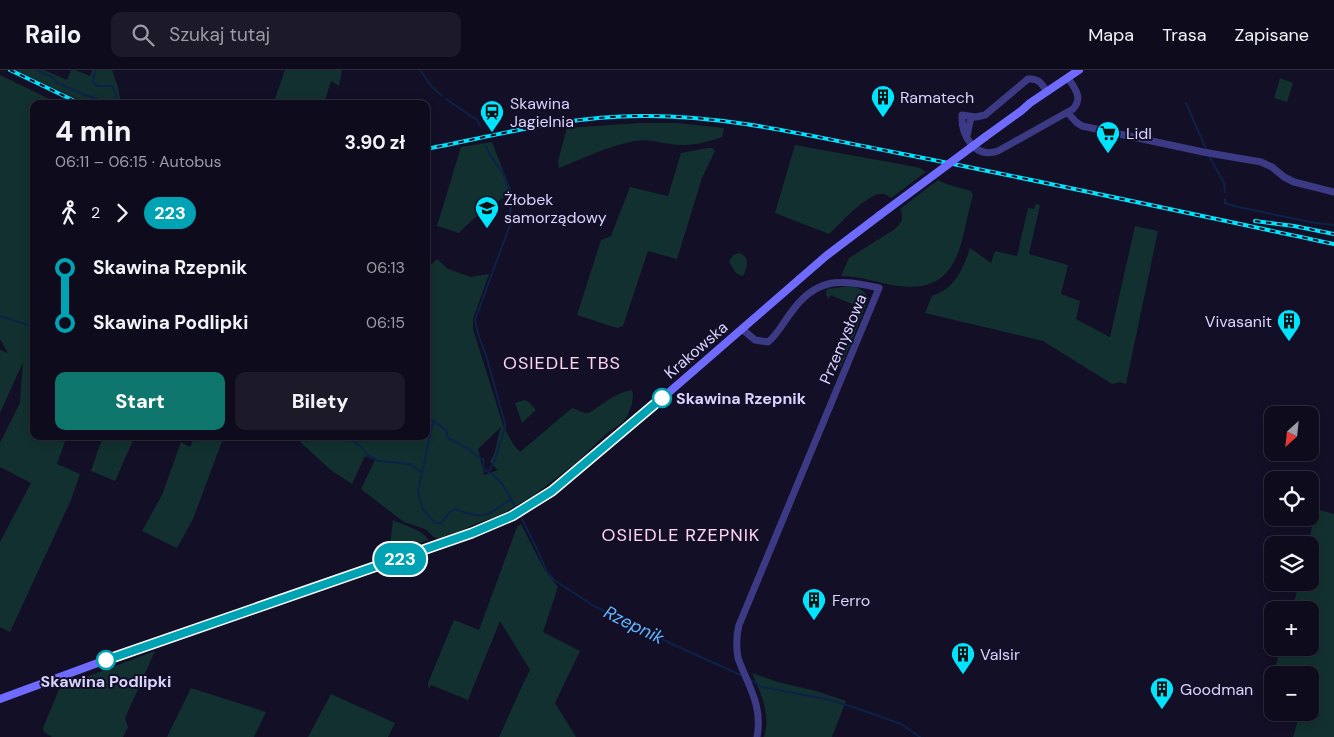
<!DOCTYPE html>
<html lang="pl">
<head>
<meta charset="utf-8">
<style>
  :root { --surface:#0e0b1c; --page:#1c1929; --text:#f1f3f6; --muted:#9b9ba3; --line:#2e2b3b; --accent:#0f766e }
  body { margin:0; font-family:"DM Sans",sans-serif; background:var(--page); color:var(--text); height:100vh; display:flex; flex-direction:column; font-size:19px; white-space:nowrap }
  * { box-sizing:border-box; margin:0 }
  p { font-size:16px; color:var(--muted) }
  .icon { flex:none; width:28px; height:28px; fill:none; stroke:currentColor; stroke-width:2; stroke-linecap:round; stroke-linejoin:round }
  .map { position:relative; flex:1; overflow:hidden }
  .sheet { position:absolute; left:30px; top:30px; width:400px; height:340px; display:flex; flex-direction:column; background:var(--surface); border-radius:10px; box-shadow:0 2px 8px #0003,0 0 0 1px var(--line) }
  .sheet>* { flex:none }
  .badge { padding:0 10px; border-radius:16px; font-size:18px; line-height:32px }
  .needle { width:32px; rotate:207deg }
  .controls { position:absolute; left:1264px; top:336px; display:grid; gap:10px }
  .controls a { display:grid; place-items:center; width:55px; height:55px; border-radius:10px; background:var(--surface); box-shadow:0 2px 8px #0003,0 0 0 1px var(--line); font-size:25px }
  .map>.badge { position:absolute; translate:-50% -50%; box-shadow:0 0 0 2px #fff }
  .legs { display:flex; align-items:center; gap:8px; height:55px; padding:0 25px; font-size:16px }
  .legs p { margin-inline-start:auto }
  .overview { display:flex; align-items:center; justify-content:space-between; height:85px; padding:0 25px }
  h1 { font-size:28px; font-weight:800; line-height:38px }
  .button { display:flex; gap:10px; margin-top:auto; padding:10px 25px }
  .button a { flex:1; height:58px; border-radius:10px; background:var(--accent); color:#fff; font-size:20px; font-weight:800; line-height:58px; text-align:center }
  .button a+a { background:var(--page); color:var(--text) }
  ul { padding:0 25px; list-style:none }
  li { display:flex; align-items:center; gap:18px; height:55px; font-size:19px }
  li i { display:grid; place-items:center; width:8px; height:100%; margin:0 6px; background:currentColor }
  li i::after { content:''; width:12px; height:12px; margin:-6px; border:4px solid; border-radius:50%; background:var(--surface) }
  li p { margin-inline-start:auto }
  li:first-child i { background:linear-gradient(#0000 50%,currentColor 0) }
  li:last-child i { background:linear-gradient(currentColor 50%,#0000 0) }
  header { display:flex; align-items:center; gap:30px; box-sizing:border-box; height:70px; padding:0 25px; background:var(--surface); border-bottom:1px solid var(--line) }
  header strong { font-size:24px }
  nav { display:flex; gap:28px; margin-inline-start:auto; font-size:18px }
  .search { width:350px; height:45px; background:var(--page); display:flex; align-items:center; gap:12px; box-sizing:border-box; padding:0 18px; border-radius:10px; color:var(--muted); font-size:19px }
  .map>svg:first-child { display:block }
  .green { fill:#12302f; fill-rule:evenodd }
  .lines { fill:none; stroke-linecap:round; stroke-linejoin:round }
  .stream { stroke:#0c2248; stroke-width:2 }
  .tertiary { stroke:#3d3a85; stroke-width:7 }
  .secondary { stroke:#6f6bff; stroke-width:8 }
  .rail-casing { stroke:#00e5ff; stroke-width:4 }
  .rail { stroke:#130f26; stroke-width:2; stroke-dasharray:5.5; stroke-linecap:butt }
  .secondary-bridge { stroke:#6f6bff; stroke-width:8 }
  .line-1-casing { stroke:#fff; stroke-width:11 }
  .line-1 { stroke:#00a3b4; stroke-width:8 }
  .stop-1-dot { fill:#fff; stroke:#00a3b4; stroke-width:2.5 }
  .labels { text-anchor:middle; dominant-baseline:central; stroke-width:4; stroke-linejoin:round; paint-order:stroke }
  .poi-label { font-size:16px; fill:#d9d4ff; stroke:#130f26; text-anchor:start }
  .street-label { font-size:16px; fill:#d9d4ff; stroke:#130f26 }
  .stop-label { font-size:16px; font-weight:bold; fill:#d9d4ff; stroke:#130f26; text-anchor:start }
  .neighbourhood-label { font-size:18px; letter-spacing:1px; fill:#ffd6f0; stroke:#130f26 }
  .water-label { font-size:18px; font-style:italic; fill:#62b6ff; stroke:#130f26 }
</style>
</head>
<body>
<header>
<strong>Railo</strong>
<div class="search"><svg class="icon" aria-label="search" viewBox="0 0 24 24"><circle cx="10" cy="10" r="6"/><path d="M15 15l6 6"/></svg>Szukaj tutaj</div>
<nav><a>Mapa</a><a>Trasa</a><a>Zapisane</a></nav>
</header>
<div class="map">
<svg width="1334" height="667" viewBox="0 0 1334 667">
  <rect width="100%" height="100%" fill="#130f26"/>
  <!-- green -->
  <path class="green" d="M16 0H44L67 10 71 0H75L90 6 92 0H112L118 17 121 34H88Z
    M285 0H342L339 16 331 11 324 34H288L275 29Z
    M0 5 60 34H34V366H67L57 394 80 404 71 430 10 562 0 557V472L31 413 0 397V373L20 333 23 292 0 343V280L8 283 0 269Z
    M1280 8 1293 13 1287 32 1274 28Z
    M639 53H677L724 58 722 67C710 71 697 75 684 75 668 76 652 68 635 71 608 76 584 88 559 98L558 91 567 58Z
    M492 72 512 123C492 134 475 146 459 163L437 156 461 77Z
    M795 75 900 94 920 98 926 102 891 128C889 126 886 125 884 124 869 121 840 154 829 164L775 143Z
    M707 78H712L715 81 702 108 677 189 648 181 623 256 617 258 577 245 601 170 611 166 630 117 668 126 681 83Z
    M938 110 946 114 971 121 973 125C960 169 963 224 898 216 879 213 860 206 841 206L849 188 895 159C902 152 904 149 900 139Z
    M1036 134 1040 135 1029 184 1068 195 1061 224 1080 231 1076 249 1110 267 1135 156 1158 161 1126 314 1120 312 1112 314 1043 271 925 243 932 226C936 224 942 222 946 219 959 209 965 193 970 178L991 193 995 181 1017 186 1028 138 1034 139Z
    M740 183C750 188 747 196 744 205L742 206 736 203 729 192 733 185Z
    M437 189 448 199 471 207 489 204 473 249V259L503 355 513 374 520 382 572 338 585 343H589C602 335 616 322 632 320L633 324 632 334 627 347 623 352 606 364 576 393 534 425 499 446 475 454 457 463 438 469 434 467 425 459 404 452 361 419 375 390 365 386 352 414 332 401 300 372 312 366H426V199ZM501 357C497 367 497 381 490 392L498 400 484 405 478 379Z
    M851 216C859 218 867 221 868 230L841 297 837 296 857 242 853 241 855 235 830 225 829 229 826 225 827 219Z
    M525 330 529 332 536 340 522 353 515 333Z
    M94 366H135L115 411 91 401 102 369Z
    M195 366H224L193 449 177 478 142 461 162 425 181 372 190 377Z
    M1316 439 1334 444V667H1293L1300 643 1310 642V605H1273L1281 578H1310V540H1292L1299 513 1310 512V475H1308Z
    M393 450C404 455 422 460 429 470L389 483Z
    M521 454 545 501 558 517 543 562 580 581 555 633 576 667H499L523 614 530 600 500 551 468 630 431 615 429 619 428 613 454 550 479 560 517 457Z
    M155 581 125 648 128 657 123 667H52L44 662 43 658 60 617Z
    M752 603 778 612 816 621 846 631 832 667H764C771 644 761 624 752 603Z
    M191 618 266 642 254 667H167Z
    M331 624 395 653 388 667H308Z"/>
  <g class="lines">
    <!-- stream -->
    <path class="stream" d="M37 0 52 7 57 13 86 25 110 34
      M95 0 93 12 97 16H112L116 24 114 34
      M420 0 432 17 441 25
      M446 29 477 50 480 56
      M1186 33 1207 81
      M486 76C489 86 495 92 501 100 505 106 506 112 508 119
      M1209 86 1224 113 1225 122
      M1225 129V133L1238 137 1315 153 1334 155
      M0 246 34 257
      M426 346 446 360 448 368 469 379 475 385 484 390 483 399C501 407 508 422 516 439
      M433 352 418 421 422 438 431 449 436 453H442L448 444 454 439C485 450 485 447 511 429
      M350 366V370L362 377 367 385 379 391 410 394 422 403
      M489 401 495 390 505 357V354L486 285 479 267 475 250 511 152 510 129
      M519 443 537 479 547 502 554 510 594 536 674 575 743 606
      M749 609 762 617 826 629 856 638 901 654 920 667"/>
    <!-- tertiary -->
    <path class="tertiary" d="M1047 22C1042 14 1039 8 1028 9L985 45 976 47 962 45C961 66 975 89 998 81L1073 39C1082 29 1077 21 1070 11
      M1068 43 1076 52 1082 56 1203 82 1261 92 1272 97 1284 107 1294 112 1334 122
      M967 66 971 47
      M742 259 755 270 768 272C777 265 783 253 790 244 815 208 839 208 879 218L739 555C736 566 736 576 738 588 748 616 763 635 757 667"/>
    <!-- secondary -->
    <path class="secondary" d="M985 67 1021 41 1030 33 1079 0
      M0 629 122 584 436 476 483 459 502 451 533 434 552 421 667 324 826 186 880 145"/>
    <!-- rail casing -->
    <g class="rail-casing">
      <path id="rail" d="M10 0 81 34
        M426 79C498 65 568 46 641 46 726 45 810 66 893 82 1041 111 1187 143 1334 174
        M1255 151 1294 156 1334 164"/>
    </g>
    <!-- rail -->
    <use href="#rail" class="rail"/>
    <!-- secondary-bridge -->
    <path class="secondary-bridge" d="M880 145 985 67"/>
  </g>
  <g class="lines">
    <!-- line-1 casing -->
    <g class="line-1-casing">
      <path id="line-1" d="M106 590 472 463 512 446 552 421 662 328"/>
    </g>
    <!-- line-1 -->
    <use href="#line-1" class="line-1"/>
  </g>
  <!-- icons -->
  <defs>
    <g id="building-pin" transform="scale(1.25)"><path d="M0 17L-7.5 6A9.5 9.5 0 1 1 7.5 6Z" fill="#00e5ff" stroke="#130f26"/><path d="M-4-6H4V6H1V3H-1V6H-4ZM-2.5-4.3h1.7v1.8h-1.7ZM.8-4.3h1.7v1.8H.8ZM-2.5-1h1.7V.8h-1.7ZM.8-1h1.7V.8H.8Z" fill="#111"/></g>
    <g id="station-pin" transform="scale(1.25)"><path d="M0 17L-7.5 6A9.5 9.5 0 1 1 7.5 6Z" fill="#00e5ff" stroke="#130f26"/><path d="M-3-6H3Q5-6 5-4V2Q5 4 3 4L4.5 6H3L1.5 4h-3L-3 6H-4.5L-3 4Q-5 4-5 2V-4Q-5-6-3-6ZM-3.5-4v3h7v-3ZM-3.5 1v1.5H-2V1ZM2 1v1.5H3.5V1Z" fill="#111"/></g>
    <g id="supermarket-pin" transform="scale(1.25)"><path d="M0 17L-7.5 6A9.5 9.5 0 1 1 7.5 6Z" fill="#00e5ff" stroke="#130f26"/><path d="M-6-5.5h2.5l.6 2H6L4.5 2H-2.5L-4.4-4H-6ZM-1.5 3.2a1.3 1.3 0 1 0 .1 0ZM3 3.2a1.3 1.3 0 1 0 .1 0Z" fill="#111"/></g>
    <g id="school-pin" transform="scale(1.25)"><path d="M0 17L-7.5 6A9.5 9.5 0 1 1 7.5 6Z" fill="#00e5ff" stroke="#130f26"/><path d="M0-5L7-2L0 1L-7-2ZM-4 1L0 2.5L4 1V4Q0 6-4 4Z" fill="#111"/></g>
  </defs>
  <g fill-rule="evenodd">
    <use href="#building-pin" x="883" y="27"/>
    <use href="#station-pin" x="492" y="42"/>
    <use href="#supermarket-pin" x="1108" y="63"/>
    <use href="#school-pin" x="487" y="138"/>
    <use href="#building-pin" x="1289" y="251"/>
    <use href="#building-pin" x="814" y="530"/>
    <use href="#building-pin" x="963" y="584"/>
    <use href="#building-pin" x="1162" y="619"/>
  </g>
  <!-- markers -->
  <g class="stop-1-dot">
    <circle cx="662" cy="328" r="9"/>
    <circle cx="106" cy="590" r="9"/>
  </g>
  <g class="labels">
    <!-- poi labels -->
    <g class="poi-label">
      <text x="900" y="27">Ramatech</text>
      <text x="510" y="33">Skawina<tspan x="510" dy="18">Jagielnia</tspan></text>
      <text x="1126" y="63">Lidl</text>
      <text x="504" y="129">Żłobek<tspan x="504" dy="18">samorządowy</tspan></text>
      <text x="1272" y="251" text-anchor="end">Vivasanit</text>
      <text x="832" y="530">Ferro</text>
      <text x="980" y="584">Valsir</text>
      <text x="1180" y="619">Goodman</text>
    </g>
    <!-- street labels -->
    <g class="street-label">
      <text transform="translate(843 269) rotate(-67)">Przemysłowa</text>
      <text transform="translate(696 280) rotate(-41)">Krakowska</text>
    </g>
    <!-- stop labels -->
    <g class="stop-label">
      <text x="676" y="328">Skawina Rzepnik</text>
      <text x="106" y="611" text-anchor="middle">Skawina Podlipki</text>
    </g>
    <!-- neighbourhood labels -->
    <g class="neighbourhood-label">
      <text x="562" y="293">OSIEDLE TBS</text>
      <text x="681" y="465">OSIEDLE RZEPNIK</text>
    </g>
    <!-- water labels -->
    <g class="water-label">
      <text transform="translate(634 555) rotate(26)">Rzepnik</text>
    </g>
  </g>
</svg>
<div class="controls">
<a><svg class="needle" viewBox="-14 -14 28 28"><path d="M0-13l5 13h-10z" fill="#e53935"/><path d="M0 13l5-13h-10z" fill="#9b9ba3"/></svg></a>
<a><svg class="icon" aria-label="locate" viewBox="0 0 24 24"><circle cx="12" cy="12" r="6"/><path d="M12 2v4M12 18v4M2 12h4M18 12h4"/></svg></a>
<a><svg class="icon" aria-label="layers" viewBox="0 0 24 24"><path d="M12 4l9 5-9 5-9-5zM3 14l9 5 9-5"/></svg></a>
<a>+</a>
<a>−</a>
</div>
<b class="badge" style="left:400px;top:489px;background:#00a3b4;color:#fff">223</b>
<section class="sheet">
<div class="overview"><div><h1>4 min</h1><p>06:11 – 06:15 · Autobus</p></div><b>3.90 zł</b></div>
<div class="legs"><svg class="icon" aria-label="walk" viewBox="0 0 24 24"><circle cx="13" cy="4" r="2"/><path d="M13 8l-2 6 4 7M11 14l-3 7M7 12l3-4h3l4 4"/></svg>2<svg class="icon" aria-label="forward" viewBox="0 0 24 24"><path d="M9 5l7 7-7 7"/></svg><b class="badge" style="background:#00a3b4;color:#fff">223</b></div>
<ul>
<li><i style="color:#00a3b4"></i><b>Skawina Rzepnik</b><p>06:13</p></li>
<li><i style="color:#00a3b4"></i><b>Skawina Podlipki</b><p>06:15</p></li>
</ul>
<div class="button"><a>Start</a><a>Bilety</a></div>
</section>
</div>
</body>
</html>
